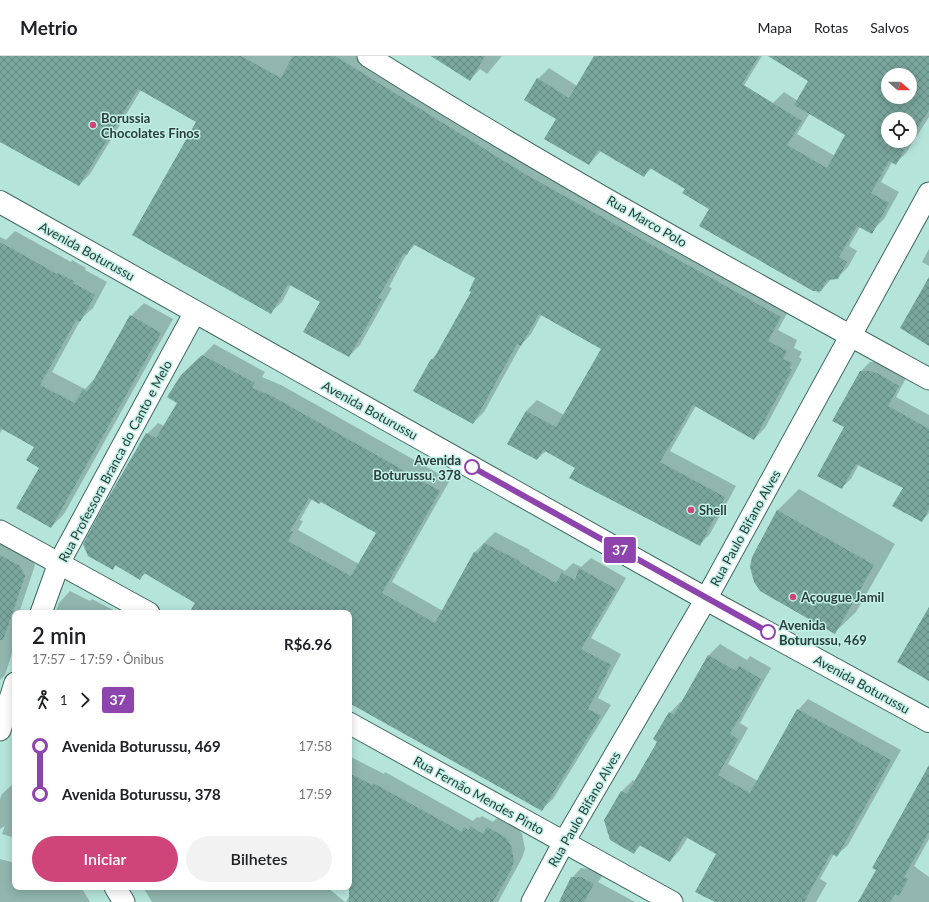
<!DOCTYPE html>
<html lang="pt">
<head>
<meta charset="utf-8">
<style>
  :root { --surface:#fff; --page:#f2f2f2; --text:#202124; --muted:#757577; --line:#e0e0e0; --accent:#d04579 }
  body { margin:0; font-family:Lato,sans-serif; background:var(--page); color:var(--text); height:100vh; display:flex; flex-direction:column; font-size:15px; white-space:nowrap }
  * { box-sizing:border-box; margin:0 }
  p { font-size:13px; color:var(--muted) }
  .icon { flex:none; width:22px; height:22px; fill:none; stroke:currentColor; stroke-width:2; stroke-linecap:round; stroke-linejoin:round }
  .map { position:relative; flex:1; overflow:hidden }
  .side { position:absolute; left:12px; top:554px; width:340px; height:280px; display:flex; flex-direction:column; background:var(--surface); border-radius:8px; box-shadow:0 2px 10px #0003 }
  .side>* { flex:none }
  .badge { padding:0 8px; border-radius:3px; font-size:14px; line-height:26px }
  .needle { width:26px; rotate:111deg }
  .controls { position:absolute; left:881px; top:12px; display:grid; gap:8px }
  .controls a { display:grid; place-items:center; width:36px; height:36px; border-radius:50%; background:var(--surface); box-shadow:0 2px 10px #0003; font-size:20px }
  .map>.badge { position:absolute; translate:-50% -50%; box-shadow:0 0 0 2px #fff }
  .legs { display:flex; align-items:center; gap:6px; height:44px; padding:0 20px; font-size:13px }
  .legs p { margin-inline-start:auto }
  .overview { display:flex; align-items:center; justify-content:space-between; height:68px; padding:0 20px }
  h1 { font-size:22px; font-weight:600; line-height:30px }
  .cta { display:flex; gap:8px; margin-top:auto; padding:8px 20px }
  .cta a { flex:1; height:46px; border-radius:24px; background:var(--accent); color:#fff; font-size:16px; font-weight:600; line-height:46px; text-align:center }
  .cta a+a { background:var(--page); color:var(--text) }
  ul { padding:0 20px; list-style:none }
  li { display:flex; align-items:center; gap:14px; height:48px; font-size:15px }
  li i { display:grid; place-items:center; width:6px; height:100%; margin:0 5px; background:currentColor }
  li i::after { content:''; width:10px; height:10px; margin:-5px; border:3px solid; border-radius:50%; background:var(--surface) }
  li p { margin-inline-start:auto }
  li:first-child i { background:linear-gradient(#0000 50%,currentColor 0) }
  li:last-child i { background:linear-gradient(currentColor 50%,#0000 0) }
  header { display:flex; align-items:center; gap:24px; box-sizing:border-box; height:56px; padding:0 20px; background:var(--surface); border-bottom:1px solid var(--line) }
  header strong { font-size:19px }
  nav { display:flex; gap:22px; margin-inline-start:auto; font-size:14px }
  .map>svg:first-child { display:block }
  .shadow { fill:#0003; fill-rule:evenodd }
  .building { fill:url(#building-cross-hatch); fill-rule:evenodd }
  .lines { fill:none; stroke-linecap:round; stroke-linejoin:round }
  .street-casing { stroke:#3e6a62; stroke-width:23 }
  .secondary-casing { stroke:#3e6a62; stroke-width:24 }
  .street { stroke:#fff; stroke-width:21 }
  .secondary { stroke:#fff; stroke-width:22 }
  .line-1-casing { stroke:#fff; stroke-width:9 }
  .line-1 { stroke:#8e44ad; stroke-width:6 }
  .poi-dot { fill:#d04579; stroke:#c2f1e7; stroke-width:1.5 }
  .stop-1-dot { fill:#fff; stroke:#8e44ad; stroke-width:2 }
  .labels { text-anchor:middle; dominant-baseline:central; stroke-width:3; stroke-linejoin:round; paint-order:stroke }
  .poi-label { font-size:13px; font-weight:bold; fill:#2b3e3b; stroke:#c2f1e7; text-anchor:start }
  .street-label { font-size:13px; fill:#2b3e3b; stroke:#c2f1e7 }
  .stop-label { font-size:13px; font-weight:bold; fill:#2b3e3b; stroke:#c2f1e7; text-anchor:end }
</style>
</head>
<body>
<header>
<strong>Metrio</strong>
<nav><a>Mapa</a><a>Rotas</a><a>Salvos</a></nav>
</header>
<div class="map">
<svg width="929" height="846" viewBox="0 0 929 846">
  <defs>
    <pattern id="building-cross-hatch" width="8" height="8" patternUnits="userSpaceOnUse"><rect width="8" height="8" fill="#79a69d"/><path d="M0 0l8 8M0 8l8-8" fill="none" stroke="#638981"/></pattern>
  </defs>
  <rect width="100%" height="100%" fill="#b5e4da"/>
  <!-- shadow -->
  <path class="shadow" d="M0 0H362L791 250 778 274 797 284 794 292 802 296 799 301 802 303 765 372 754 383 696 350 670 395 736 430 710 478 699 489 576 411 546 395 537 403 509 387 526 355 537 344 564 359 602 293 542 258 531 278 521 289 484 356 473 367 415 335 432 303 438 297 472 235 477 222 416 188 407 197 389 231 392 232 360 289 349 300 321 246 291 229 282 246 271 256 198 66 141 34 90 118 79 129 0 85Z
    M433 0H502L487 18 480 13 470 24Z
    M595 0H762L732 49 761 66 773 47 784 36 798 45 810 24 802 0H929V61L906 97 895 108 892 106 881 126 899 136 884 163 873 174 860 171 849 190 857 195 848 211 837 222H832L819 237 700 170 711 153 686 133 652 112 643 120 601 95 589 108 557 63 538 23 549 12 577 30ZM888 19H910V41H888ZM810 57 847 79 835 100 797 78ZM888 63H910V85H888Z
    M15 175 71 206 72 204 86 212 85 214 107 226 93 252 81 263 52 316 85 333 95 322 131 260 144 247 173 263 64 458 51 471 35 390 3 372 0 377V181L6 184Z
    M929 193V210L922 206Z
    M214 288 265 316 262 321 281 329 450 424 392 526 443 555 475 496 495 476 530 494 529 495 565 515 573 507 581 511 591 502 626 522 591 582 621 598 598 642 611 649 553 743 542 753 349 645V557H192L196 547 146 517 140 522 116 509 113 513 84 488 147 378 158 367 164 370 178 346 182 320ZM312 443 321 445 377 477 359 508 298 474 303 465 300 464Z
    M870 306H879L907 320 896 341 929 359V457L922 465 904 432 859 408 851 423 841 432 846 371 860 316Z
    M799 433 895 488 856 556 834 577 758 491 778 454Z
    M0 483 30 500 35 509 19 557H15V588L5 619 0 624Z
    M70 535 90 545 92 543 119 557H55L59 547Z
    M720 588 747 604 750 600 771 612 740 667 748 672 728 708 758 725 798 654 808 643 901 694 848 789 837 799 834 798 820 823 827 827 816 846H717L718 797 688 781 680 794 670 805 641 789 634 796 605 764 622 735 633 724 635 726 658 685 670 657 680 646 682 647 709 599Z
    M349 700 384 718 385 716 473 765 477 761 480 762 482 760 493 766 499 760 516 769 522 778 525 793 522 802 498 846H346L367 807 349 797Z
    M929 711V783L914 810 929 821V846H856L859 845 877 814Z
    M15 726V782L2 778 5 770 0 773V743L2 738Z
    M0 803 15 807V831H81L90 846H0Z
    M581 812 590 813 603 819 598 826 635 846H560L572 822Z
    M143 831H327L345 846H152Z"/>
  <!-- building -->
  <path class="building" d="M0 0H241L281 22 293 0H335L525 118 781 261 768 285 787 295 783 303 792 307 789 312 792 314 754 384 693 349 660 406 725 441 700 490 569 422 575 412 543 394 537 404 507 388 526 355 556 371 601 293 539 258 521 290 517 288 473 368 413 335 431 303 433 304 471 236 469 235 475 222 413 188 407 199 404 197 378 242 382 243 349 301 303 276 320 246 288 228 271 258 132 179 196 66 138 33 79 130 0 86Z
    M431 0H485L470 25Z
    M594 0H759L742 28 802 65 787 89 827 112 845 79 794 49 808 25 768 0H929V54L910 84V63H888V85H909L896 109 889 105 871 137 889 147 872 178 857 170 839 201 847 206 838 223 827 224 821 235H813L699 170 709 153 682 137 685 133 650 112 644 121 598 94 589 109 544 83 556 63 524 44 537 22 569 42ZM888 19H910V41H888Z
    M0 186 57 218 58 217 74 225 73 227 95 239 80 266 76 264 40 329 75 347 83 333 87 336 130 259 161 277 51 472 16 452 39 412 26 404 34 391 0 372Z
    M929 221V290L900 272Z
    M202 299 255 327 252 332 270 339 440 435 382 537 435 567 474 496 478 498 484 487 520 505 519 506 556 527 562 517 575 524 579 512 616 533 581 593 611 609 588 653 601 660 542 755 349 647V557H189L195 547 144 517 140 524 115 509 113 514 88 500 83 488 104 449 146 377 156 382 177 347 167 341 181 319ZM309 442 319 448 321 446 376 477 351 520 288 485 293 476 290 475Z
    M860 315H869L877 317 899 330 888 350 929 373V453L922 466 892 450 903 432 856 408 842 433 817 420 844 371 832 365Z
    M777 454 874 509 835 578 760 535 754 526 750 511 752 501Z
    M0 499 20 510 25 520 3 584H0Z
    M929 551V625L897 606Z
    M708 599 736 615 739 610 761 623 730 678 738 683 718 719 750 737 797 653 891 704 837 801 831 797 804 846H715L695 836 716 798 684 780 670 806 639 789 634 798 610 784 604 764 621 735 627 738 657 686 653 683 669 656 674 659Z
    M929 709V776L904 821 908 823 899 840 895 838 890 846H858L876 814 872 812Z
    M349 717 372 729 373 727 462 776 464 771 469 774 470 770 483 778 487 771 505 781 511 789 514 805 511 814 493 846H349Z
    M571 821H581L594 828 584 846H559Z"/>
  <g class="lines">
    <!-- street casing -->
    <g class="street-casing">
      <path id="street" d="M368 0C550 115 740 219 929 323
        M0 475 149 557
        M41 557 59 507 195 256
        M349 667 672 846
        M0 674 15 627
        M115 831 124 846
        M532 846 564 786 706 543 929 137"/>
    </g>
    <!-- secondary casing -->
    <g class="secondary-casing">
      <path id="secondary" d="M0 146 706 543 929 665"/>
    </g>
    <!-- street -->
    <use href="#street" class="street"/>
    <!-- secondary -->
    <use href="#secondary" class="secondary"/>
  </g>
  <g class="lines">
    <!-- line-1 casing -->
    <g class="line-1-casing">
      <path id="line-1" d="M472 411 768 576"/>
    </g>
    <!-- line-1 -->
    <use href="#line-1" class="line-1"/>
  </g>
  <!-- markers -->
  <g class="poi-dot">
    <circle cx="93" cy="69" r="4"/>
    <circle cx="691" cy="454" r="4"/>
    <circle cx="793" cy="541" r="4"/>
  </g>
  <g class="stop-1-dot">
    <circle cx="472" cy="411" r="7"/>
    <circle cx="768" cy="576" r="7"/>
  </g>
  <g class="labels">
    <!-- poi labels -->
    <g class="poi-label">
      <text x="101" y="62">Borussia<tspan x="101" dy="15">Chocolates Finos</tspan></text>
      <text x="699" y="454">Shell</text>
      <text x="801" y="541">Açougue Jamil</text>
    </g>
    <!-- street labels -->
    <g class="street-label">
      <text transform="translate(647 165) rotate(30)">Rua Marco Polo</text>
      <text transform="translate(87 195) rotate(29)">Avenida Boturussu</text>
      <text transform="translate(370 354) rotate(29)">Avenida Boturussu</text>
      <text transform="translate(115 405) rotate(-62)">Rua Professora Branca do Canto e Melo</text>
      <text transform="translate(745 472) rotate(-61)">Rua Paulo Bifano Alves</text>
      <text transform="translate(862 628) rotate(29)">Avenida Boturussu</text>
      <text transform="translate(479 739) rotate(29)">Rua Fernão Mendes Pinto</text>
      <text transform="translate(584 753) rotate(-60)">Rua Paulo Bifano Alves</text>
    </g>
    <!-- stop labels -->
    <g class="stop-label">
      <text x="461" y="404">Avenida<tspan x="461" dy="15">Boturussu, 378</tspan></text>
      <text x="779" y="569" text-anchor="start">Avenida<tspan x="779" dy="15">Boturussu, 469</tspan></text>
    </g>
  </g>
</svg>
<div class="controls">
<a><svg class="needle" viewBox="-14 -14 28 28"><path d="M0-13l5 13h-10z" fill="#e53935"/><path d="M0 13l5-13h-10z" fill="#757577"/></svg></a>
<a><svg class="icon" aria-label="locate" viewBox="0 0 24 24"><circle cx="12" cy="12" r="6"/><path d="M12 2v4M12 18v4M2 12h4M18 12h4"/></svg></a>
</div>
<b class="badge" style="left:620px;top:494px;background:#8e44ad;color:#fff">37</b>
<section class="side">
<div class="overview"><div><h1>2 min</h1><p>17:57 – 17:59 · Ônibus</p></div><b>R$6.96</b></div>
<div class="legs"><svg class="icon" aria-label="walk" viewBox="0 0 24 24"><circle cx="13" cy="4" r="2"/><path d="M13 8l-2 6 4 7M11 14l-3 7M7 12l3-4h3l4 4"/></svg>1<svg class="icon" aria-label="forward" viewBox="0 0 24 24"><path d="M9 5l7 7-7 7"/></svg><b class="badge" style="background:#8e44ad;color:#fff">37</b></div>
<ul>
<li><i style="color:#8e44ad"></i><b>Avenida Boturussu, 469</b><p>17:58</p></li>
<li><i style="color:#8e44ad"></i><b>Avenida Boturussu, 378</b><p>17:59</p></li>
</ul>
<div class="cta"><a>Iniciar</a><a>Bilhetes</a></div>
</section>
</div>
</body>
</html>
